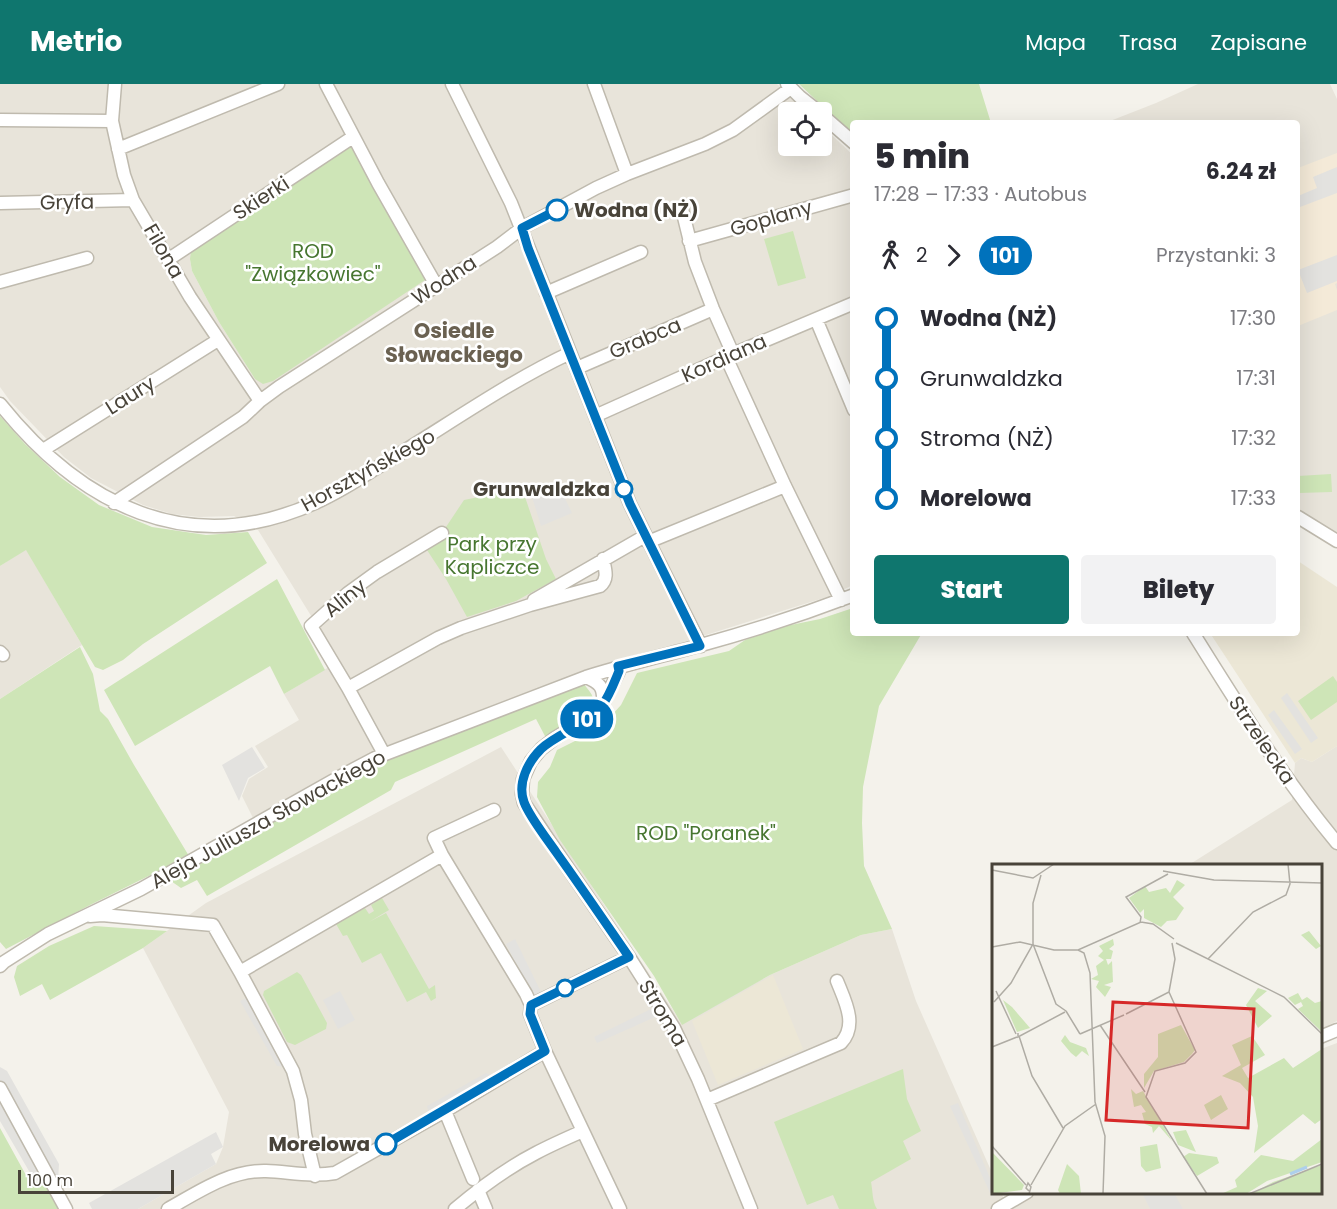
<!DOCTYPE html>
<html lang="pl">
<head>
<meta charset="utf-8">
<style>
  :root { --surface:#fff; --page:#f2f2f3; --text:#2b2b33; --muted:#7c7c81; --accent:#0f766e }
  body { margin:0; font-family:Poppins,sans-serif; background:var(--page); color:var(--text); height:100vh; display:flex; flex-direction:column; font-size:22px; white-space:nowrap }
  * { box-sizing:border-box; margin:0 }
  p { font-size:20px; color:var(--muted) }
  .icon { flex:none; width:33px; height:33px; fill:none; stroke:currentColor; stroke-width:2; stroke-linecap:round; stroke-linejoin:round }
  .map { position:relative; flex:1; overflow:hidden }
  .side { position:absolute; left:850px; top:36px; width:450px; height:516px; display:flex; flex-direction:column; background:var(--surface); border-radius:6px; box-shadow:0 6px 24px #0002 }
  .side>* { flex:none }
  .badge { padding:0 12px; border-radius:20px; font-size:21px; line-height:39px }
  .tools { position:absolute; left:778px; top:18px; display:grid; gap:12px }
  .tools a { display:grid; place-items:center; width:54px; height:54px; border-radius:6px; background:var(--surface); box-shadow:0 6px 24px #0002; font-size:30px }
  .scale { position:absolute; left:18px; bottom:15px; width:156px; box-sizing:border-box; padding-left:6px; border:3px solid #484339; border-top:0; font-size:16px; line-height:21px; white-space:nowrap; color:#484339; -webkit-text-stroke:4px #fff; paint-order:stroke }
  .map>.badge { position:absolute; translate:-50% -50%; box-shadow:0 0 0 3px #fff }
  .legs { display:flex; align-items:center; gap:9px; height:66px; padding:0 24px; font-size:20px }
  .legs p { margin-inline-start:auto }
  .head { display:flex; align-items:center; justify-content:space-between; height:102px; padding:0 24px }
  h1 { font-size:33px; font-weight:800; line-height:45px }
  .button { display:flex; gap:12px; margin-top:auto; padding:12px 24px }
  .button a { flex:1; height:69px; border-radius:6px; background:var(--accent); color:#fff; font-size:24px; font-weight:800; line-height:69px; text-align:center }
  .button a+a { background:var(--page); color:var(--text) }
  ul { padding:0 24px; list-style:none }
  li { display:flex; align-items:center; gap:21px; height:60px; font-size:22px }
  li i { display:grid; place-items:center; width:9px; height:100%; margin:0 8px; background:currentColor }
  li i::after { content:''; width:15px; height:15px; margin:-8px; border:4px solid; border-radius:50%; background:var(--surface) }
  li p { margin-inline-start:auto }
  li:first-child i { background:linear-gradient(#0000 50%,currentColor 0) }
  li:last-child i { background:linear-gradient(currentColor 50%,#0000 0) }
  header { display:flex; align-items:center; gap:36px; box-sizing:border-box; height:84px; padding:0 30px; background:var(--accent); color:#fff }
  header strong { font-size:28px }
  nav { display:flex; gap:33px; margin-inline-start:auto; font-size:21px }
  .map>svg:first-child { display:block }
  .residential { fill:#e8e4da; fill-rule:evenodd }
  .commercial { fill:#f4ead8 }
  .education { fill:#ece7d6 }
  .green { fill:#cee5b7 }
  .parking { fill:#e3e2df }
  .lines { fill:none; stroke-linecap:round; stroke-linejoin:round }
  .minor-casing { stroke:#bfbaae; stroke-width:15 }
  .minor { stroke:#fff; stroke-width:12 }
  .line-1-casing { stroke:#fff; stroke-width:14 }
  .line-1 { stroke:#0072bc; stroke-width:9 }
  .stop-1-dot { fill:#fff; stroke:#0072bc; stroke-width:3 }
  .labels { text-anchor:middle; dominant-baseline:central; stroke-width:5; stroke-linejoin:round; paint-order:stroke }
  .street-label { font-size:20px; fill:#484339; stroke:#fff }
  .stop-label { font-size:20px; font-weight:bold; fill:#484339; stroke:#fff; text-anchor:end }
  .park-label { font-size:20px; fill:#477630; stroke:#fff }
  .neighbourhood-label { font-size:21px; font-weight:bold; fill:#6a6151; stroke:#fff }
  .inset-river { fill:none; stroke:#adcfeb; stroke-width:3 }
  .inset-road { fill:none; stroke:#afaca4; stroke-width:1.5 }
  .view { fill:#d62828; fill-opacity:0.15; stroke:#d62828; stroke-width:3 }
  .inset-edge { fill:none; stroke:#484339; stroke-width:3 }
</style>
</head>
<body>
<header>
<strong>Metrio</strong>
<nav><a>Mapa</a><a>Trasa</a><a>Zapisane</a></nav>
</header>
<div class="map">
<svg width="1337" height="1125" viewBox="0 0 1337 1125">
  <rect width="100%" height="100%" fill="#f4f2eb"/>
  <!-- residential -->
  <path class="residential" d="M0 0H777L807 28H789V62H822V42L853 71V501L830 512 550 600 386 662 254 736 242 712 249 695 268 683 255 662 299 636 284 610 339 577 258 446 234 432 199 433 172 430 143 421 91 394 64 373 10 317 0 303ZM190 175 255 295 219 238 192 187Z
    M1198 0H1330L1337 15V457L1298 433V39H1105L1156 19Z
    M26 465 82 561 0 615V482Z
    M1337 662V937L1321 945 1320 782H1187L1292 716 1295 679 1301 674 1312 678Z
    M501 663 682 940 770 891 861 851 892 845 916 917 993 1091 994 1108 1001 1109 1007 1120 1027 1108H1320L1321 965 1337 959V1125H138L216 1080 223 1063 229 1028 143 864 206 819Z"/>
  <!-- commercial -->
  <path class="commercial" d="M1337 69V199L1335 200 1337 206V226L1298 242V84Z"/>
  <!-- education -->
  <path class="education" d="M1298 477 1337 503V662L1312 678 1301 674 1295 679 1210 549H1298Z
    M773 891 803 965 718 1001 692 937Z"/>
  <!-- green -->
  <path class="green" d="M799 0H979L991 39H854L853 51Z
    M350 61 425 196 273 297 263 300 255 295 219 238 192 187 190 175 191 168Z
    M793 147 806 194 778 202 764 155Z
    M0 332 25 360 60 393 99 421 152 443 206 451 248 448 267 479 143 560 123 576 103 586 95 583 26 466 0 482Z
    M1331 390 1332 408 1299 409 1298 392Z
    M522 404 546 475 556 495 516 517 467 533 446 495 425 463 442 449 464 416Z
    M277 495 325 586 284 610 270 582 135 662 104 606Z
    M853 524 854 549H922L879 622 863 703 862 739 864 782 892 845 861 851 770 891 682 941 654 892 560 756 537 713 538 698 550 683 557 666 599 645 621 621 637 589 729 567 745 556 781 543 820 535Z
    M80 563 93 590 100 627 108 635 134 681 189 772 90 821 6 865 0 858V615Z
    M1333 592 1337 598V618L1311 636 1298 617Z
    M584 600C592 611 598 615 588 627L546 654 536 635 395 698 391 706 207 812 197 796 181 804 168 795 369 682Z
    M382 814 389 826 369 838 386 829 429 905 435 901 436 914 431 917 426 908 407 918 381 869 362 879 347 851 343 852 336 840 365 824 369 830 374 827 371 821Z
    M94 842 167 847 143 864 50 916 42 900 20 912 14 893 17 882 49 862Z
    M297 888 301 891 327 939 326 945 324 946 295 961 287 958 263 911 264 907Z
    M903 985 907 1015 921 1047 903 1057 911 1075 871 1098C873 1108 872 1117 877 1125H839L833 1111 807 1121 774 1038Z
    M0 1044 27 1093 54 1106 63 1125H0Z"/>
  <!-- parking -->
  <path class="parking" d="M1337 83V109L1300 123 1298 117V112L1317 104 1313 93Z
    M1337 171V197L1307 209 1298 186Z
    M554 403 562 408 572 429 541 442 532 413Z
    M1287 609 1318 654 1311 659 1281 614Z
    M1274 626 1302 665 1295 670 1268 631Z
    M252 663 265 684 248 694 239 717 222 681Z
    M515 855 541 908 533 913 506 860Z
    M340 907 355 936 338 945 323 916Z
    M249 913 287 983 277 982 240 917Z
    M651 925 655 933 597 959 594 953Z
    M0 983 7 987 59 1080 58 1097 47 1103 33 1094 0 1037Z
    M486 989 494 993 429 1029 427 1022Z
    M958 1019 993 1101 994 1108 997 1109V1110L992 1113 950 1022Z
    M216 1048 223 1063 211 1070 216 1080 138 1125H92L89 1119Z
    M1142 1109H1174L1183 1125H1150Z"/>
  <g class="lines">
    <!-- minor casing -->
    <g class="minor-casing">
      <path id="minor" d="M115 0 112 37 124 91 133 116 190 213 260 317
        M326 0 378 99 436 201
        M452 0 511 119 630 420 701 562
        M594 0 627 90
        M787 0 800 13 819 28
        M822 31 854 59
        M0 36 112 37
        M118 65 278 0
        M0 119 133 116
        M682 125 695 178 713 225 733 270
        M689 157 854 111
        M169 175 353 53
        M0 198 87 174
        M546 209 641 168
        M816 235 854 326
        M726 273 785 402 841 516
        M577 284 713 225
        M0 320C81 421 188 476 315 419 337 409 358 396 378 383 442 345 504 300 570 269
        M595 332 733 270 854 219
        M43 366 218 256
        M114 419 243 333 260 317 279 303 497 163 522 144 596 104 627 90 705 60 733 46 791 4
        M1298 433 1337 457
        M648 458 785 402
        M534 516 645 452
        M1193 549C1238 621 1283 694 1337 759
        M0 568 3 571
        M618 583 619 587 602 622 595 630 555 654 541 665 531 677 523 695 522 710 524 719 548 755 629 873 674 944 698 995 751 1125
        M586 593C600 599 604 603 603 619
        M348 604 311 542 348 509 377 488 442 449
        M384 670 348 604 438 554 461 544 530 521 600 502C609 495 605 485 603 475
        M494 726 434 754 442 771 526 910 531 921
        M90 832 102 831 213 841 240 888 293 987 301 1016 305 1050 315 1092
        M0 882 4 878 48 850 141 805 343 691 375 674 586 593C624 581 663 572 701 561 752 547 804 530 854 511
        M240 888 442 771
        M1320 953 1337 946
        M545 967 620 1125
        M0 1004 66 1125
        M707 1016 841 959C858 941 845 917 837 897
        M445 1027 473 1095
        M478 1106 486 1125
        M168 1125C198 1108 230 1086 266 1087 290 1088 312 1093 335 1089L445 1027 545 967 530 930 531 921 629 873
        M455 1125C480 1104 507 1084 536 1069 551 1061 567 1054 583 1047
        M998 1125 1027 1108"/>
    </g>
    <!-- minor -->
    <use href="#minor" class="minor"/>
  </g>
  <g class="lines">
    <!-- line-1 casing -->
    <g class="line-1-casing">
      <path id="line-1" d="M386 1060 545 967 530 930 531 921 629 873C605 838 581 803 556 768 547 755 529 732 524 718 517 699 528 678 541 665 558 649 588 641 601 623 609 613 614 599 619 587L618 582 700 562 630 420 528 164 522 144 557 126"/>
    </g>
    <!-- line-1 -->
    <use href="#line-1" class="line-1"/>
  </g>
  <!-- markers -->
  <g class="stop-1-dot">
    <circle cx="557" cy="126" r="10"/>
    <circle cx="624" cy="405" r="8"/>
    <circle cx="565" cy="904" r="8"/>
    <circle cx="386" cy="1060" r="10"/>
  </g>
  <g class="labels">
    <!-- street labels -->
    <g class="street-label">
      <text transform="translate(261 114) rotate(-33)">Skierki</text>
      <text transform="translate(67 118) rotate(-1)">Gryfa</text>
      <text transform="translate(771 134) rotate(-16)">Goplany</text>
      <text transform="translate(164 167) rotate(60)">Filona</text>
      <text transform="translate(444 196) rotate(-33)">Wodna</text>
      <text transform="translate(645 254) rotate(-23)">Grabca</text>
      <text transform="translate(724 274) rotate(-24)">Kordiana</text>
      <text transform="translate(130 311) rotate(-32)">Laury</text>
      <text transform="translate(368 386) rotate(-29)">Horsztyńskiego</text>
      <text transform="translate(345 514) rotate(-39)">Aliny</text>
      <text transform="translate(1262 656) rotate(56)">Strzelecka</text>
      <text transform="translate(268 735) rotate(-29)">Aleja Juliusza Słowackiego</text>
      <text transform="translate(663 929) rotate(59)">Stroma</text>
    </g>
    <!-- stop labels -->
    <g class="stop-label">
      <text x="574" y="126" text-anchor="start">Wodna (NŻ)</text>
      <text x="610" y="405">Grunwaldzka</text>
      <text x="370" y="1060">Morelowa</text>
    </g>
    <!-- park labels -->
    <g class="park-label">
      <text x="313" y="167">ROD<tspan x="313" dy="23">"Związkowiec"</tspan></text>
      <text x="492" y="460">Park przy<tspan x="492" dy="23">Kapliczce</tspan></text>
      <text x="706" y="749">ROD "Poranek"</text>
    </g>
    <!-- neighbourhood labels -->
    <g class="neighbourhood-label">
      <text x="454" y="246">Osiedle<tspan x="454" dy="24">Słowackiego</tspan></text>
    </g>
  </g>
  <!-- overview -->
  <g transform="translate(992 780)">
    <rect width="330" height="330" fill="#f4f2eb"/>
    <path d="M185 16 193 21 181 33 192 44 184 56 175 57 169 63 152 54V45L148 49 137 34 153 22 157 28 174 24 178 29ZM317 67 329 82 324 85 309 71ZM121 75 122 81 117 85 121 87 119 95H114L116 101 120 97 121 118 112 121 119 123 113 133 104 123 107 117 99 115 106 111 104 102 112 96 106 92 111 87 107 82ZM266 124 275 127 263 137 280 152 266 164 254 141ZM306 129 310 136 315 133 323 139 330 137V168L306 145 311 142 309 138 303 141 296 134ZM11 136 20 143 38 164 25 168ZM189 161 203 186 200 190 192 198 162 207 152 224V210L166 193V170ZM73 171 78 178 94 184 97 192 90 187 84 193 79 189 69 177ZM260 172 273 191 250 204 256 214 292 194 301 204 330 185V255L323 260 311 250 262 289 266 262 261 233 248 219 230 212 249 201 240 181ZM139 225 144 230 151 227 180 277 167 262 161 269 160 263 153 260 150 249 154 248 149 241 142 243ZM229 231 236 245 219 256 212 241ZM194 266 204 288 186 281 181 268ZM330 275V298L275 317 254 330H229L245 323 243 316 269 291 301 297ZM165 280 169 304 154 308 149 302 148 283ZM0 288 32 321 30 326 0 330ZM197 289 225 293 227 299 205 312 191 293ZM75 300 87 312 89 330H68L66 326ZM330 301V330H259L281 318Z" fill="#cee5b7"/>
    <path class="inset-river" d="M298 310 315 303"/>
    <path class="inset-road" d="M0 6 41 14 62 0M171 7 222 16 330 19M148 59 149 53 134 33 176 10M184 79 292 133 330 170M41 80 64 140 74 147M0 83 28 78 62 86H86L149 58 161 60 182 75M86 86 92 89 98 109 103 238 113 272 111 330M216 95 261 48 294 31 298 20 296 0M4 127 24 170M177 128 204 188 193 199 163 207 154 233 215 330M2 138 19 119 41 80V39L49 11M74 147 88 170M134 150 177 128 183 95 180 79M108 161 153 228M26 169V173L73 148M88 170 132 151M27 172 40 212 71 264M0 183 25 173M0 282 34 321M39 321 73 262 104 240M37 330 39 323 36 319 34 324 37 327M257 330 330 300"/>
    <path class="view" d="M121 138 262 145 256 264 114 256Z"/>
    <rect width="330" height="330" class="inset-edge"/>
  </g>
</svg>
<div class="tools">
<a><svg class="icon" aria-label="locate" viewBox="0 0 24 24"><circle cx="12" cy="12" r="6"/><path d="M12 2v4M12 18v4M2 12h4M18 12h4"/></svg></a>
</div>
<div class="scale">100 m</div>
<b class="badge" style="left:587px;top:635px;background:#0072bc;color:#fff">101</b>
<section class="side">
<div class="head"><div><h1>5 min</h1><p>17:28 – 17:33 · Autobus</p></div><b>6.24 zł</b></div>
<div class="legs"><svg class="icon" aria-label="walk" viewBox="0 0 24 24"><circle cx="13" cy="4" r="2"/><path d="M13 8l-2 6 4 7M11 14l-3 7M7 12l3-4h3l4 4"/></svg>2<svg class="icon" aria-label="forward" viewBox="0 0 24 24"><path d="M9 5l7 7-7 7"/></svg><b class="badge" style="background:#0072bc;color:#fff">101</b><p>Przystanki: 3</p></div>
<ul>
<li><i style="color:#0072bc"></i><b>Wodna (NŻ)</b><p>17:30</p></li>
<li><i style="color:#0072bc"></i><span>Grunwaldzka</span><p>17:31</p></li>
<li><i style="color:#0072bc"></i><span>Stroma (NŻ)</span><p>17:32</p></li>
<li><i style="color:#0072bc"></i><b>Morelowa</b><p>17:33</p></li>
</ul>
<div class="button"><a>Start</a><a>Bilety</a></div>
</section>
</div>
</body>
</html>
